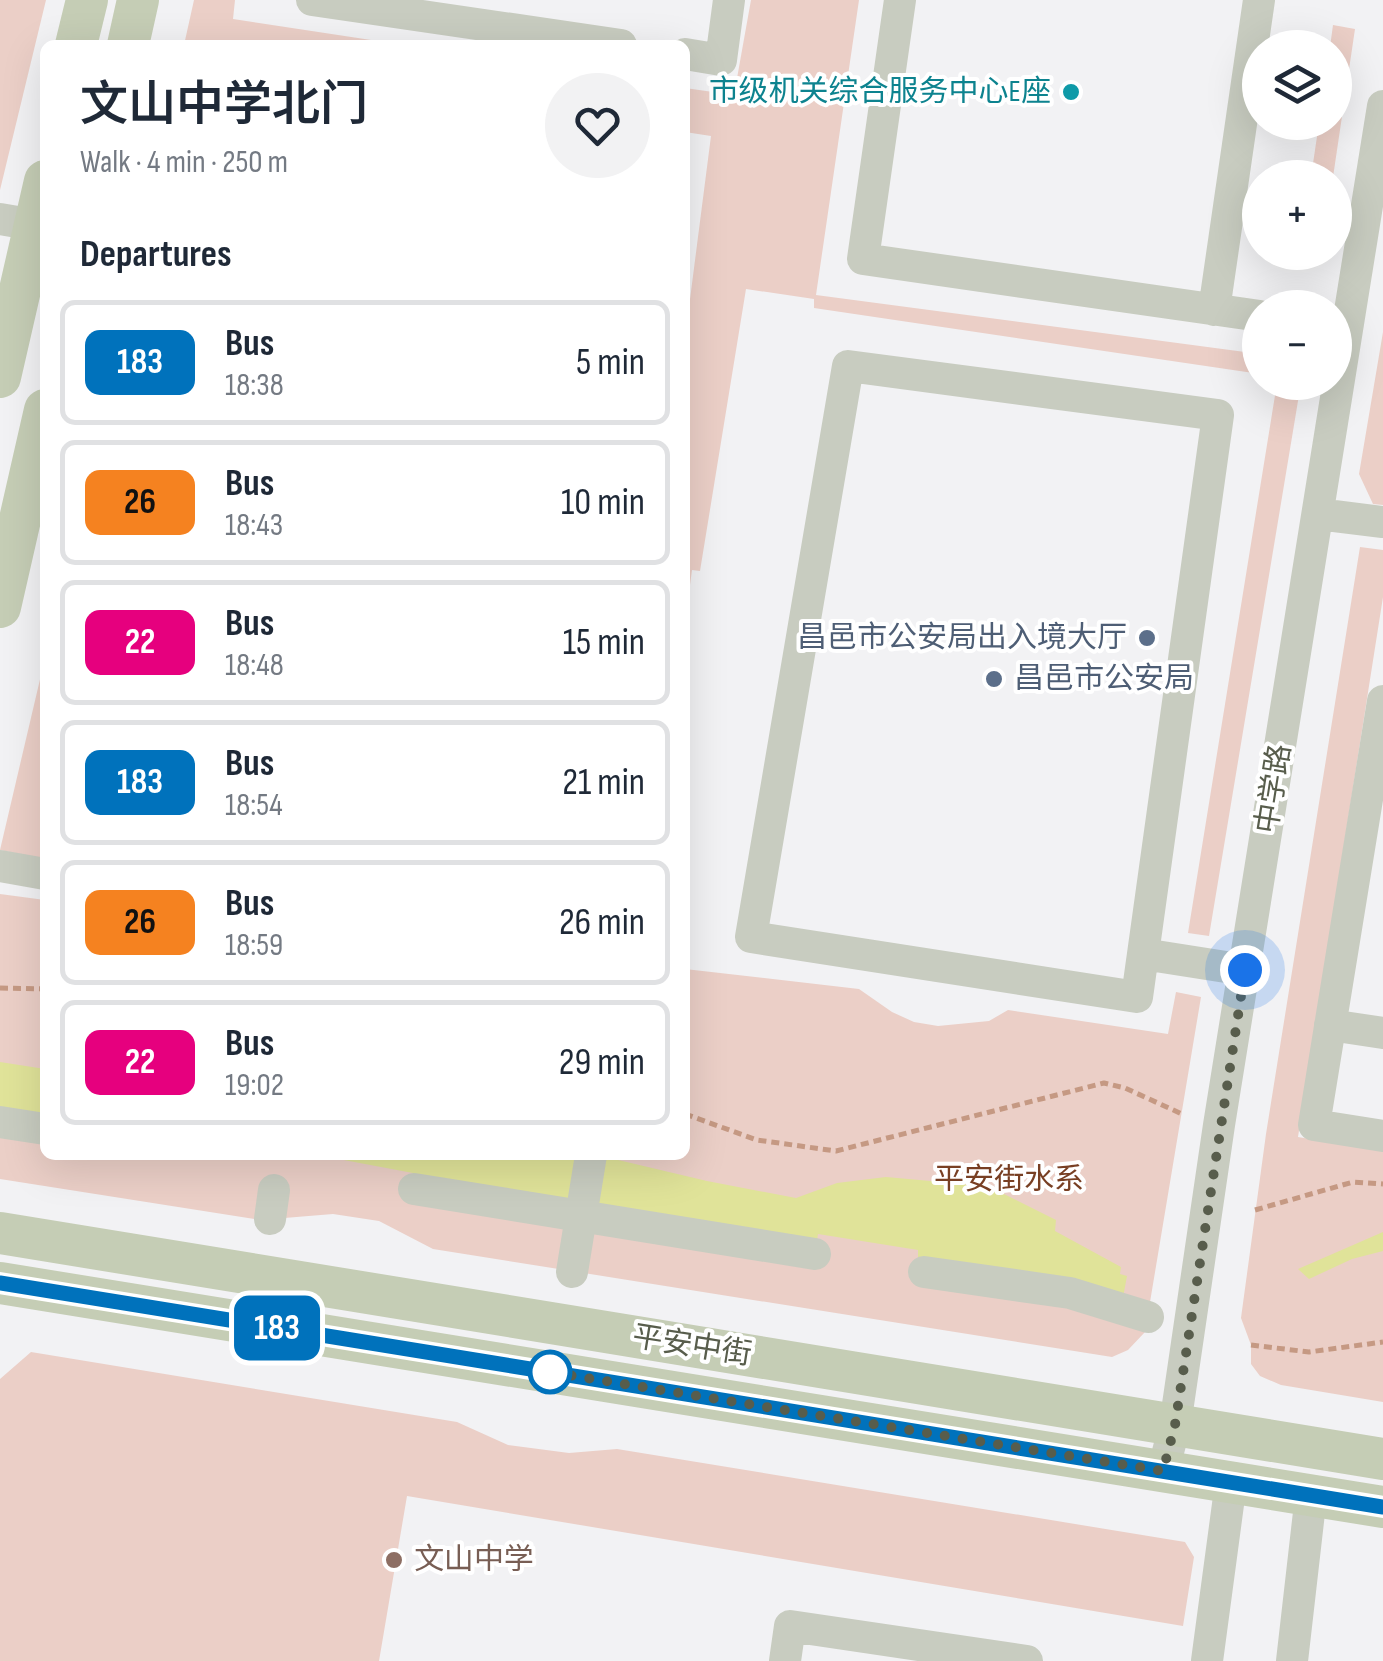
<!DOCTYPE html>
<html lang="en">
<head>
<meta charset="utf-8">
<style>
  :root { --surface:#fff; --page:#f2f2f3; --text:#1f2937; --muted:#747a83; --line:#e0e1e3 }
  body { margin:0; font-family:"Sofia Sans Condensed","Noto Sans SC",sans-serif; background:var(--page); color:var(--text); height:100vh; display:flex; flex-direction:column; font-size:38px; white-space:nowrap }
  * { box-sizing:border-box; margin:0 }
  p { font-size:32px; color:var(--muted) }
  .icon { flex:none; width:55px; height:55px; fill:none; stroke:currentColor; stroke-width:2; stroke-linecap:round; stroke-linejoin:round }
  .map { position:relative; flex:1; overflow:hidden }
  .drawer { position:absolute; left:40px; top:40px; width:650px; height:1120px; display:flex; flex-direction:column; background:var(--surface); border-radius:15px; box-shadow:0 10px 40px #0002 }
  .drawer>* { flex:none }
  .badge { padding:0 20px; border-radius:15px; font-size:35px; line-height:65px }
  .controls { position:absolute; left:1242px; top:30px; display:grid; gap:20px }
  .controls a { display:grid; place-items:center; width:110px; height:110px; border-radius:50%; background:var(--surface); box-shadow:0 10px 40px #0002; font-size:50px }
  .you { position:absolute; width:50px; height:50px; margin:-25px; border:8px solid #fff; border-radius:50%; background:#1a73e8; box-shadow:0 0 0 15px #1a73e833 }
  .map>.badge { position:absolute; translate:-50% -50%; box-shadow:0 0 0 5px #fff }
  h2 { padding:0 40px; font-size:38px; line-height:90px }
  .round { display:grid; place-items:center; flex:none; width:105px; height:105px; border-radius:52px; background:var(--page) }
  .head { display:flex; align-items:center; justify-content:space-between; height:170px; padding:0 40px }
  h1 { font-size:48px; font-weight:600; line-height:75px }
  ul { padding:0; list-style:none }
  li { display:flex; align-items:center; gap:30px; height:125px; margin:0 20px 15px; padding:0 20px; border:5px solid var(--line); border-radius:15px }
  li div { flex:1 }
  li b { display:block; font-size:38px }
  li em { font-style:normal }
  li .badge { min-width:110px; font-weight:700; text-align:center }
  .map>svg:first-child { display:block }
  .green { fill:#ebcfc7 }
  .water { fill:#e0e399 }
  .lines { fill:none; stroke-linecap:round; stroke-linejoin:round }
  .path { stroke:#c59983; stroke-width:5; stroke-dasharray:8 5; stroke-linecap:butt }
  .minor { stroke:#c8ccc0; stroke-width:32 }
  .major { stroke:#c5cdb5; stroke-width:42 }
  .line-casing { stroke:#fff; stroke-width:22 }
  .line { stroke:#0072bc; stroke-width:15 }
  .walk { stroke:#585d4c; stroke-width:10; stroke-dasharray:0 18 }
  .culture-dot { fill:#0f9aa8; stroke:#fff; stroke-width:4 }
  .service-dot { fill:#5c6f8a; stroke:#fff; stroke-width:4 }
  .stop-dot { fill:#fff; stroke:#0072bc; stroke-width:5 }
  .education-dot { fill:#8d6e63; stroke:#fff; stroke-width:4 }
  .labels { text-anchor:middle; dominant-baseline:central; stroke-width:8; stroke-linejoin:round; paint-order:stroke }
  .culture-label { font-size:30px; fill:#0d838f; stroke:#fff; text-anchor:end }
  .service-label { font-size:30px; fill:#4e5e75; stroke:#fff; text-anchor:end }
  .street-label { font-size:30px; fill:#585d4c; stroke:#fff }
  .park-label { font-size:30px; fill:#783f23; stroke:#fff }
  .education-label { font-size:30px; fill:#785e54; stroke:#fff; text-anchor:start }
</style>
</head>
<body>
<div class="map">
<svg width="1383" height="1661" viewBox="0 0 1383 1661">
  <rect width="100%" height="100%" fill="#f2f2f4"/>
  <!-- green -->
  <path class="green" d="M0 0H46L0 190Z
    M194 0H235L233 19 404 45H184Z
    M751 0H859L816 295 1260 354V374L814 308V299L746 289 700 571 692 570 685 623V338L711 136 685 132V88L734 95Z
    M1333 25 1355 29 1333 177H1311L1319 123 1335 122V48L1330 47Z
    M1383 332V505L1373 504 1359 474Z
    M1277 383H1301L1209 936 1188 933Z
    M1360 547 1383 550V597L1298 1137 1383 1151V1402L1281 1385 1260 1376 1251 1364V1345L1241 1318 1266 1134Z
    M45 658V859L0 850Z
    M0 894 45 900V1155H685V969L859 989 892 1012 914 1022 938 1026 989 1021 1008 1010 1168 1034 1176 992 1201 997 1145 1332 1128 1350 1112 1357 433 1249 379 1221 333 1214 260 1220 0 1179Z
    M31 1352 457 1422 508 1445 569 1453 617 1449 1185 1542 1194 1557 1183 1626 407 1496 379 1661H0V1379Z"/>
  <!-- water -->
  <path class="water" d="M0 1062 45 1069V1121L0 1114Z
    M317 1155H597L707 1181 796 1198 837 1183 886 1177 964 1184 1004 1194 1056 1220 1055 1231 1121 1267 1120 1274 1127 1276 1122 1303 918 1261V1250L818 1234 816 1246 415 1183 413 1173Z
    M1383 1232V1251L1352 1259 1309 1279 1298 1269Z"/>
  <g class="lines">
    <!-- path -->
    <path class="path" d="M0 988 45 989
      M685 1114 757 1140 836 1151 1104 1083 1125 1088 1182 1114
      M1255 1210 1353 1182 1383 1184
      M1251 1345 1309 1352 1383 1342"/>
    <!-- minor -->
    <path class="minor" d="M312 0 621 45
      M900 0 863 259 1260 316
      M685 54 721 60 729 0
      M0 219 35 225
      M1214 310 1259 0
      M1318 514 1383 522
      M1383 701 1314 1125 1383 1136
      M0 866 45 874
      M1143 954 1137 997 751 937 848 366 1218 415 1143 954 1245 970
      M1330 1025 1383 1033
      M0 1122 45 1129
      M414 1189 815 1254
      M270 1219 274 1190
      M572 1272 591 1155
      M924 1272 1070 1293 1148 1317
      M1163 1471 1175 1425 1219 1125 1383 106
      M785 1661 790 1626 1027 1661
      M1207 1661 1231 1482
      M1292 1661 1311 1495"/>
    <!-- major -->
    <path class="major" d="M76 45 87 0
      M128 45 138 0
      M0 377 45 181
      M0 607 45 410
      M0 1233 1383 1459
      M0 1283 1383 1507"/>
  </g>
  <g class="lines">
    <!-- line casing -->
    <g class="line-casing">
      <path id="line" d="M0 1283 1383 1507"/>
    </g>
    <!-- line -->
    <use href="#line" class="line"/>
    <!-- walk -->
    <path class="walk" d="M550 1372 543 1371 1163 1471 1175 1425 1245 970"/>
  </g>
  <!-- markers -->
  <circle class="culture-dot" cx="1071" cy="92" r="10"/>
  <g class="service-dot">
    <circle cx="1147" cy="638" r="10"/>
    <circle cx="994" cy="679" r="10"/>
  </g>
  <circle class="stop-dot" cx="550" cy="1372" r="20"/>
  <circle class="education-dot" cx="394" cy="1560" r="10"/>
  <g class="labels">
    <!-- culture labels -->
    <g class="culture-label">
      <text x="1051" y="92">市级机关综合服务中心E座</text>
    </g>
    <!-- service labels -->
    <g class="service-label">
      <text x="1127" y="638">昌邑市公安局出入境大厅</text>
      <text x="1014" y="679" text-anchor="start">昌邑市公安局</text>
    </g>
    <!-- street labels -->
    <g class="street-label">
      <text transform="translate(1274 789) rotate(-81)">中学路</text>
      <text transform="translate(692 1346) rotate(9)">平安中街</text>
    </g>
    <!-- park labels -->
    <g class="park-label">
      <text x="1009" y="1180">平安街水系</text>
    </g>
    <!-- education labels -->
    <g class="education-label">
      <text x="414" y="1560">文山中学</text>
    </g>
  </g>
</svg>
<div class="controls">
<a><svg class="icon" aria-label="layers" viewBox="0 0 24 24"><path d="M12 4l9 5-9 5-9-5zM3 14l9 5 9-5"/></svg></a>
<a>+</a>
<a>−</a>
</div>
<div class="you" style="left:1245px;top:970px"></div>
<b class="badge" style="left:277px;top:1328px;background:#0072bc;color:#fff">183</b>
<section class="drawer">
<div class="head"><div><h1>文山中学北门</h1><p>Walk · 4 min · 250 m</p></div><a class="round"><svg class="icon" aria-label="heart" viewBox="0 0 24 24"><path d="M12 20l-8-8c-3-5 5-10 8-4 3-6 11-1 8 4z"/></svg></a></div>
<h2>Departures</h2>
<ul>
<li><span class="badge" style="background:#0072bc;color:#fff">183</span><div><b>Bus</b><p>18:38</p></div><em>5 min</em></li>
<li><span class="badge" style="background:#f58220;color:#111">26</span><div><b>Bus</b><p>18:43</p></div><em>10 min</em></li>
<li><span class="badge" style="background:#e6007e;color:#fff">22</span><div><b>Bus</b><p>18:48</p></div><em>15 min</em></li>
<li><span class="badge" style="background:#0072bc;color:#fff">183</span><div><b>Bus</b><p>18:54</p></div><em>21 min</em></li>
<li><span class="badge" style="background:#f58220;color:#111">26</span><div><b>Bus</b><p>18:59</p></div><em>26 min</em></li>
<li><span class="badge" style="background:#e6007e;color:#fff">22</span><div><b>Bus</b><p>19:02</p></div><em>29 min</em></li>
</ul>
</section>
</div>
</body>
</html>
